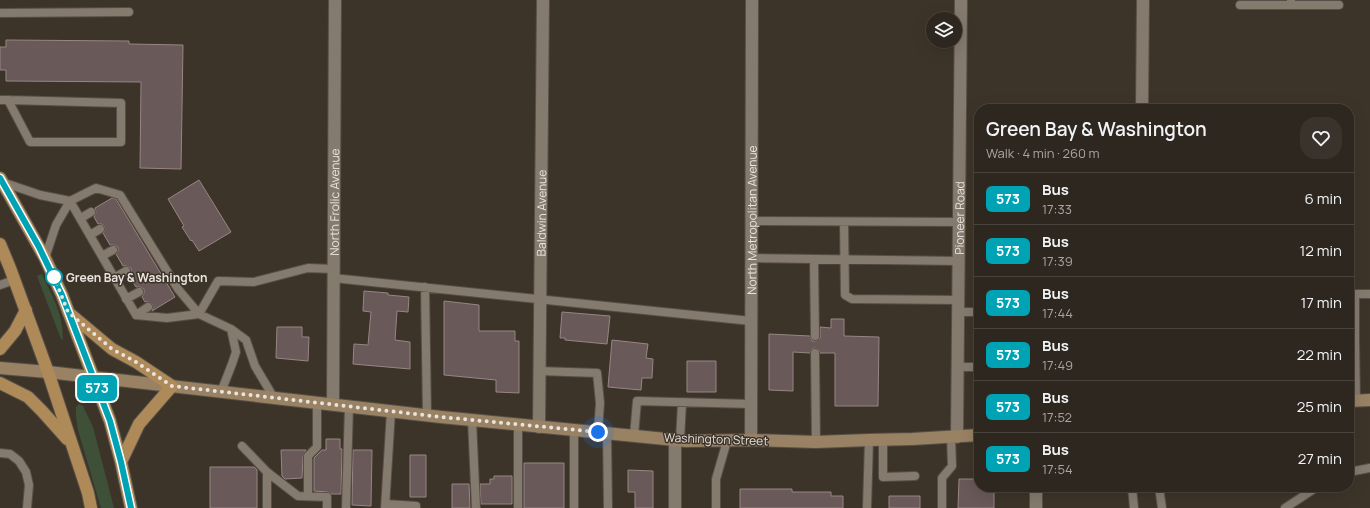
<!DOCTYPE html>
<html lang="en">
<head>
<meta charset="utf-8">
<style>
  :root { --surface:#2e271f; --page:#3a332c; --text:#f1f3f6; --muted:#a7a5a4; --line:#49443d }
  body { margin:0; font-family:Manrope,sans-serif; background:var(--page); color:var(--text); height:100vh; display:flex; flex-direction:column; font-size:15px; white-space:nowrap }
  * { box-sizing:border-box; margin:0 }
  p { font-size:13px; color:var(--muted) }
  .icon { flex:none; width:22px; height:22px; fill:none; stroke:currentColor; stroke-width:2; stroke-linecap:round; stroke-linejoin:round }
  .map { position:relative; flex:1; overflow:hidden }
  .panel { position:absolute; left:974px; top:104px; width:380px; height:388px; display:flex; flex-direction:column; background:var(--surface); border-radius:16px; box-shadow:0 4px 16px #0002,0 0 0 1px var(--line) }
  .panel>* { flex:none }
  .badge { padding:0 8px; border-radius:6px; font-size:14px; line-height:26px }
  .controls { position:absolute; left:926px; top:12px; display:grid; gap:8px }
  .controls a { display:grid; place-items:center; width:36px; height:36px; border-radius:50%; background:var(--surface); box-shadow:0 4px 16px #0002,0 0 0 1px var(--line); font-size:20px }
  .you { position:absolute; width:20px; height:20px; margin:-10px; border:3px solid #fff; border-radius:50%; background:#1a73e8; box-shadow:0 0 0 6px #1a73e833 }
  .map>.badge { position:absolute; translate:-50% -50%; box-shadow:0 0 0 2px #fff }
  .round { display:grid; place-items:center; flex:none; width:42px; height:42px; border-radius:16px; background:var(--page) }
  .summary { display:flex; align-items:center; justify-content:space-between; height:68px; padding:0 12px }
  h1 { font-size:19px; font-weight:600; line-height:30px }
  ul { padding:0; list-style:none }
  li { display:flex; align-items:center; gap:12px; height:52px; padding:0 12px; border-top:1px solid var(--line) }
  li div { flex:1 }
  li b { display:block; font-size:15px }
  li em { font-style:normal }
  li .badge { min-width:44px; font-weight:700; text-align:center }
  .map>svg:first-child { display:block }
  .green { fill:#3e5038 }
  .building { fill:#695958; stroke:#988585 }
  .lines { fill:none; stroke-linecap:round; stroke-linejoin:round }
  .lane-casing { stroke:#574f47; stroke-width:10 }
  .street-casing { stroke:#574f47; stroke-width:14 }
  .secondary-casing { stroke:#574f47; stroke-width:14 }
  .primary-casing { stroke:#574f47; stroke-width:14 }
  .lane { stroke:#857a6e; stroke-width:8 }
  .street { stroke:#857a6e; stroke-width:12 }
  .secondary { stroke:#998264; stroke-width:12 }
  .primary { stroke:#ae8a59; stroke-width:12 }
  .line-casing { stroke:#fff; stroke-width:9 }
  .line { stroke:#00a3b4; stroke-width:6 }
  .walk { stroke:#e9e3dd; stroke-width:4; stroke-dasharray:0 7.2 }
  .stop-dot { fill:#fff; stroke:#00a3b4; stroke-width:2 }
  .labels { text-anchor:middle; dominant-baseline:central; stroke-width:3; stroke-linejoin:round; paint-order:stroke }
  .street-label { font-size:12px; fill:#e9e3dd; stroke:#3d3429 }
  .stop-label { font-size:12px; font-weight:bold; fill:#e9e3dd; stroke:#3d3429; text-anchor:start }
</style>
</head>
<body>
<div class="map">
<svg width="1370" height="508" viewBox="0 0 1370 508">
  <rect width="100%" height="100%" fill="#3d3429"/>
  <!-- green -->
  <path class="green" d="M42 274C53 298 63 313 63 340L61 339 37 276Z
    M79 404 83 406 93 427 114 508H101L78 430 76 416V407Z"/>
  <!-- building -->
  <path class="building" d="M6 40 129 41V44L183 45 181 169 140 168 141 82 6 81V70H0V47H6Z
    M199 180 231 232 199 251 192 240 191 241 182 227 184 226 168 199Z
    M112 198 116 199 175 297 152 311 153 307 152 304 148 302H145L142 297 144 293V289L140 287H136L129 276 131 271V268L126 266H123L116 254 118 251V247L114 245H110L103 233 105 229 104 226 102 224H98L94 217 96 212 95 208Z
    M364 291 388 293V295L409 297 408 312 397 311 395 340 410 342V369L353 364 354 344 368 345 371 312 363 311Z
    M444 301 479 305V331H515V341H519V393L496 392V380L444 375Z
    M562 312 610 316 607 344 565 340V338H560Z
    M831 319H844V336L879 337 878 406H835V353H820L819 350 815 348 812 349 810 353 793 352V391L769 390V334L810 336 812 341H815L820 338V327L831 328Z
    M277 327H302V337H309L308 361 276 358Z
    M612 340 648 344 646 358 653 359 652 378H642L641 390 608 387Z
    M687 361H716V392H687Z
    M326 439H340V449H342L341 494H331L327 492 314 491V458L322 450H326Z
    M281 450H306L303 456 302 478 285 479 282 476Z
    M353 450H372L371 506 352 505Z
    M410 455H426V497H410Z
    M524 463H564V508H524Z
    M210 467H254L257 470V508H210Z
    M628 470 653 471V508H635V492H628Z
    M494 476H512V504H481L480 484H490V479H494Z
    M959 479H979V487H994V508H958Z
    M452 484H469L470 508H452Z
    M740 489H792V492H831V496H843V508H740Z
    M889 496H920V508H889Z"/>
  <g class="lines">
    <!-- lane casing -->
    <g class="lane-casing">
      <path id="lane" d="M1291 0V5H1339
        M1240 5H1291
        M0 13 129 12
        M0 100H8L121 103V142H30L8 100
        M2 182 40 195 70 201
        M70 201 136 315
        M81 218 91 212
        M751 221 959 222
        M844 222 845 295 852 299 958 300
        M90 235 100 229
        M102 256 113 250
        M45 258 56 225 70 201 96 188 120 195 178 289 199 314 218 281 254 282 308 268 333 269
        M751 258 958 261
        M814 260 815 336
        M114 278 126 271
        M333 278 751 321
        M0 285 14 280
        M425 287 427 415
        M126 299 139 292
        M958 312H979
        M136 315 167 318 199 314 231 329 246 340 255 366 274 398
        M136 315 148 307
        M1349 340H1355V294H1370
        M1355 340 1356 401
        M815 353 816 442
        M958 367H979
        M539 371 597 373 600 403 598 432
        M221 392 232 364 236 352 231 329
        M472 420 476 508
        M518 425V508
        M574 430V508
        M607 433 608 508
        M634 436 637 401 751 404
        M680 440 682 403
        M883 440V477L915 476
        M242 446 267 472V508
        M0 453 10 454 19 461 26 472 29 485 27 508
        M267 472 298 496 327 497V508
        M1349 472 1370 468
        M1132 487 1134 508
        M1159 487 1162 508
        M308 496V456L317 447V403
        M386 504 416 506V508
        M346 508 349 406
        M385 508 391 411
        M716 508V479L727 441
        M867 508 869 440
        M942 508V478L952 466 951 437
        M1285 508 1317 487"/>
    </g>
    <!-- street casing -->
    <g class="street-casing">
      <g id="street">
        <path d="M1142 109 1143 0"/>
        <path id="s1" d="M333 404 335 0"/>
        <path id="s2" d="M539 427 543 0"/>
        <path id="s3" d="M957 437 961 0"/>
        <path d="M675 440V508"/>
        <path id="s4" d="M751 440 752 0"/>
        <path d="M1036 487V508"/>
      </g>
    </g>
    <!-- secondary casing -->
    <g class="secondary-casing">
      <path id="secondary" d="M0 368 48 372 441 417 686 441 751 440 816 442 869 440 912 439 979 435
        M1349 401 1370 400"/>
    </g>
    <!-- primary casing -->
    <g class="primary-casing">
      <path id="primary" d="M0 178 45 258 62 295 110 421 121 462 131 508
        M0 244 10 268 48 372 88 493 91 508
        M69 313 112 349 136 362 172 386 139 424 121 462
        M0 349 15 331 26 310
        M0 383 28 397 42 411 67 439"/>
    </g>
    <!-- lane -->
    <use href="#lane" class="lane"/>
    <!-- street -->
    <use href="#street" class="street"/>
    <!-- secondary -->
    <use href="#secondary" class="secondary"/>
    <!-- primary -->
    <use href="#primary" class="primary"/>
  </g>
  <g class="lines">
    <!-- line casing -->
    <g class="line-casing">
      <path id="line" d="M0 178 39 247 62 295 110 421 121 462 131 508"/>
    </g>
    <!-- line -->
    <use href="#line" class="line"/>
    <!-- walk -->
    <path class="walk" d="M54 277 68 312 112 349 136 362 172 386 441 417 598 432"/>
  </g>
  <!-- markers -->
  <circle class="stop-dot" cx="54" cy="277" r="8"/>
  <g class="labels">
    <!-- street labels -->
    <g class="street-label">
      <text stroke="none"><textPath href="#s1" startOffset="202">North Frolic Avenue</textPath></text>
      <text stroke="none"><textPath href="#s2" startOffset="214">Baldwin Avenue</textPath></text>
      <text stroke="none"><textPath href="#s3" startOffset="219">Pioneer Road</textPath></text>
      <text stroke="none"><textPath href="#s4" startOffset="220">North Metropolitan Avenue</textPath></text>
      <text transform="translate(716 439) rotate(2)">Washington Street</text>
    </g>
    <!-- stop labels -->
    <g class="stop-label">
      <text x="66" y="277">Green Bay &amp; Washington</text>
    </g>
  </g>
</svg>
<div class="controls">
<a><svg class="icon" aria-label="layers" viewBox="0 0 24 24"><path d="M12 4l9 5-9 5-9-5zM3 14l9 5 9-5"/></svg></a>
</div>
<div class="you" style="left:598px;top:432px"></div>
<b class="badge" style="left:97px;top:388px;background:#00a3b4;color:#fff">573</b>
<section class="panel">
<div class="summary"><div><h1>Green Bay &amp; Washington</h1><p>Walk · 4 min · 260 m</p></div><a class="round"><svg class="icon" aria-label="heart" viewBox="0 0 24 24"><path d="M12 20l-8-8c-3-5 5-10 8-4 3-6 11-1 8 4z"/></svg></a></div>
<ul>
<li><span class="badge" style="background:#00a3b4;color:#fff">573</span><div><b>Bus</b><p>17:33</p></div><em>6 min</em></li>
<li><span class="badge" style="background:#00a3b4;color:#fff">573</span><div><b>Bus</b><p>17:39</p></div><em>12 min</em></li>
<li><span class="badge" style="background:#00a3b4;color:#fff">573</span><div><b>Bus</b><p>17:44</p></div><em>17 min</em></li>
<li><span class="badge" style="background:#00a3b4;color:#fff">573</span><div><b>Bus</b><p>17:49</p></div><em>22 min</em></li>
<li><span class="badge" style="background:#00a3b4;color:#fff">573</span><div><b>Bus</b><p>17:52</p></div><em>25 min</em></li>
<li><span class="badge" style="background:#00a3b4;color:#fff">573</span><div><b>Bus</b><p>17:54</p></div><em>27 min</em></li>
</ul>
</section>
</div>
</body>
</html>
